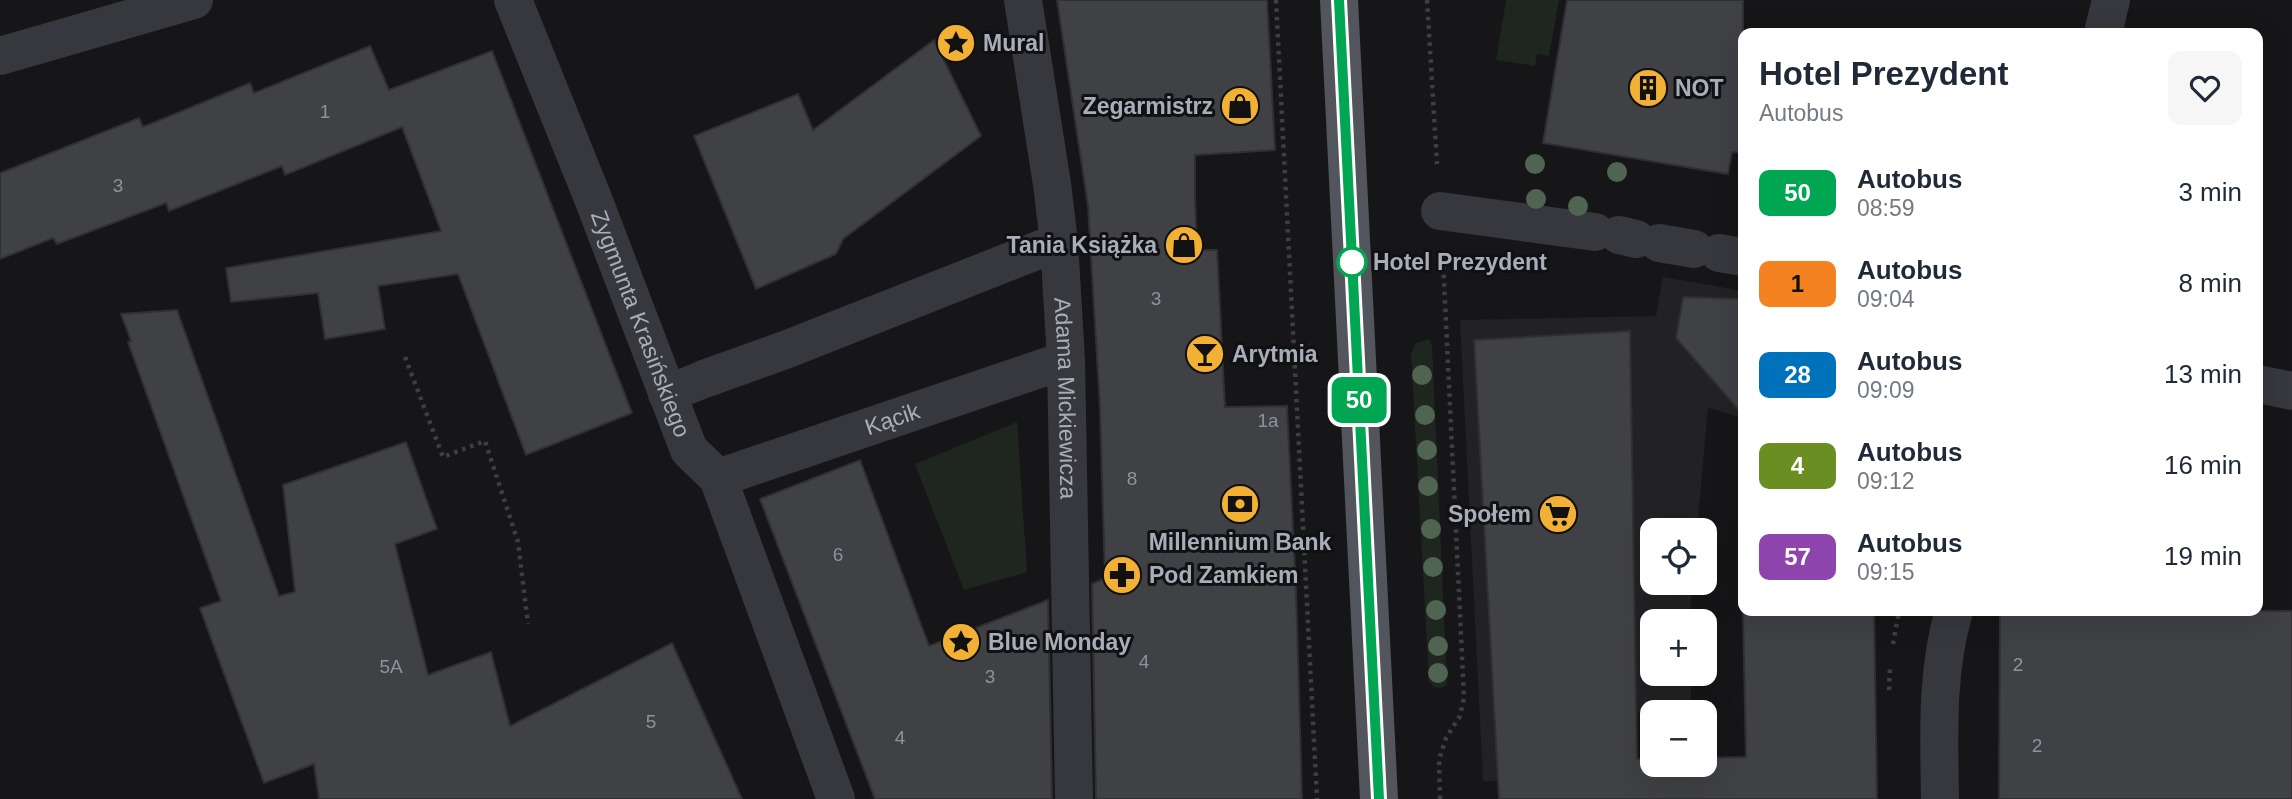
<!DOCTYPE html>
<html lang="pl">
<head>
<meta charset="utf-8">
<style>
  :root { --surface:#fff; --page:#f6f6f7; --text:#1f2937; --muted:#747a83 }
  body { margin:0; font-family:Arial,sans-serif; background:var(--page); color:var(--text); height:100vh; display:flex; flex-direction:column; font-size:26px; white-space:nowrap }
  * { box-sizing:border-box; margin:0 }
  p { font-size:23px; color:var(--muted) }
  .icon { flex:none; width:38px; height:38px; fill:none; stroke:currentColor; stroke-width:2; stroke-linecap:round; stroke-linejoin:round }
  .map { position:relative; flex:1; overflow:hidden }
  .side { position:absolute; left:1738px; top:28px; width:525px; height:588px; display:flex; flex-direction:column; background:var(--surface); border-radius:14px; box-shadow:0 7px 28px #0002 }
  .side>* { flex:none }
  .badge { padding:0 14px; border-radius:10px; font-size:24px; line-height:46px }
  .fabs { position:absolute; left:1640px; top:518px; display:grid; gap:14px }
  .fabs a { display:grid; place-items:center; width:77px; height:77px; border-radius:14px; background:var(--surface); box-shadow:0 7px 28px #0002; font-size:35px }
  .map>.badge { position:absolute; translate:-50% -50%; box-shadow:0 0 0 4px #fff }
  .round { display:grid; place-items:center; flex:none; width:74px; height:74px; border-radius:14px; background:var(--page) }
  .summary { display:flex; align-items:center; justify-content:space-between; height:119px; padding:0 21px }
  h1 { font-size:33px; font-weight:700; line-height:52px }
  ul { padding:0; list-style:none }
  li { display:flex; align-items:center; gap:21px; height:91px; padding:0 21px }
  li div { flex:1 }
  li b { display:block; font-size:26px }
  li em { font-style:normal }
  li .badge { min-width:77px; font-weight:700; text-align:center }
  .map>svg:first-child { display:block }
  .built { fill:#222225 }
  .green { fill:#1e261f }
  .building { fill:#404145; stroke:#303034; stroke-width:2 }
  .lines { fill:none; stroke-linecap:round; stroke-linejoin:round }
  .path { stroke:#3d3f44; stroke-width:4.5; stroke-dasharray:3.5 5; stroke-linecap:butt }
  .minor { stroke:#37383d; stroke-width:38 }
  .major { stroke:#53555c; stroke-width:38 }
  .tree { fill:#506452 }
  .line-casing { stroke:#fff; stroke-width:16 }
  .line { stroke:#00a651; stroke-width:10 }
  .stop-dot { fill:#fff; stroke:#00a651; stroke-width:3.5 }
  .labels { text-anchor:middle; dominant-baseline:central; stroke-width:6; stroke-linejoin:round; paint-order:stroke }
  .number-label { font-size:19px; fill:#8e929b }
  .poi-label { font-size:23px; font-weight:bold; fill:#a8adb8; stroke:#111113; text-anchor:start }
  .stop-label { font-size:23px; font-weight:bold; fill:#a8adb8; stroke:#111113; text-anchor:start }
  .street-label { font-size:23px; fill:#a8adb8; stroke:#111113 }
</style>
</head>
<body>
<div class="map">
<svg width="2292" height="799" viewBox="0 0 2292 799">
  <rect width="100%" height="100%" fill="#161618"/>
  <!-- built -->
  <path class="built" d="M1663 277 1743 291V418L1708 408 1697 530H1652V583H1692L1690 621H1652V674H1691V711L1546 714 1545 781H1483L1460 320 1656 316Z"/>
  <!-- green -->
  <path class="green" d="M1506 0H1559L1549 56 1537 54 1535 66 1496 60Z
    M1429 339 1432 345 1447 685 1441 688 1434 687 1429 681 1411 354 1416 343Z
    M1017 422 1027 572 964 590 915 464Z"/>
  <!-- building -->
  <path class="building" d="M1057 0H1267L1275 150 1195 155V199L1197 250H1217L1225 407 1287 406 1296 592 1302 799H1096L1092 584 1105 578 1100 408 1088 206Z
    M1567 0H1743V153L1732 152 1728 174 1543 143Z
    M934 40 981 136 843 239 836 254 756 289 694 136 798 94 813 130Z
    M370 46 389 90 492 51 632 413 526 455 458 274 378 286 385 329 325 339 318 293 231 302 226 268 441 231 402 127 285 175 282 166 169 211 166 203 57 244 53 238 0 259V173L139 118 143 127 250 83 254 93Z
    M1683 297 1743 299V415L1676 338Z
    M177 310 279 596 295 592 283 485 406 442 437 529 395 544 428 675 491 652 510 726 672 643 742 799H319L314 764 264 783 200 608 221 601 128 342 131 341 121 314Z
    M1630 331 1637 759H1652V765H1704V758L1746 757 1743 611H1874L1877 799H1499L1474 340Z
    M860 460 929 646 1048 600 1052 799H875L760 499Z
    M2000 611H2292V799H1999Z"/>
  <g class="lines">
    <!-- path -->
    <path class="path" d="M1276 0 1317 799
      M1427 0 1437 164
      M405 357 443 457 485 441 518 542 528 624
      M1893 644 1899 611
      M1889 690 1890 667
      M1440 799 1439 760 1446 738 1460 716 1464 698 1443 260"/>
    <!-- minor -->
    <g class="minor">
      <path id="s1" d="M513 0 594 201 689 450 718 478 836 799"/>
      <path id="s2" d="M1023 0 1052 184 1059 242 1066 360 1074 799"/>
      <path d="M2103 33 2111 0"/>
      <path d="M0 56 194 0"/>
      <path d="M1440 211 1595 232"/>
      <path d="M1619 235 1636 239"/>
      <path d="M1659 243 1694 249"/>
      <path d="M1719 253 1743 257"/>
      <path d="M2258 384 2292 391"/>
      <path d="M667 394 704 379 785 350 1059 242"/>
      <path id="s3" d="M718 478 1066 360"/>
      <path d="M1940 799C1939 736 1936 672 1954 611"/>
    </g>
    <!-- major -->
    <path class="major" d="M1339 0 1379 799"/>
  </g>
  <!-- trees -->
  <g class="tree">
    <circle cx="1535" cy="164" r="10"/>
    <circle cx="1617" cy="172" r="10"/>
    <circle cx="1536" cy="199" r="10"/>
    <circle cx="1578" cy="206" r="10"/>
    <circle cx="1422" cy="375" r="10"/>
    <circle cx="1425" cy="415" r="10"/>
    <circle cx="1427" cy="450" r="10"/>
    <circle cx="1428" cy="486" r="10"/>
    <circle cx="1431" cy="529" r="10"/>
    <circle cx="1433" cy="567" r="10"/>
    <circle cx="1436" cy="610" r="10"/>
    <circle cx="1438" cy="646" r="10"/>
    <circle cx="1438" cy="673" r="10"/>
  </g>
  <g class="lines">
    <!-- line casing -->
    <g class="line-casing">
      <path id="line" d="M1339 0 1379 799"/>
    </g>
    <!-- line -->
    <use href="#line" class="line"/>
  </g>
  <!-- icons -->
  <defs>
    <g id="sight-disc" transform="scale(2.0125)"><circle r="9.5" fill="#f2b134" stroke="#111113"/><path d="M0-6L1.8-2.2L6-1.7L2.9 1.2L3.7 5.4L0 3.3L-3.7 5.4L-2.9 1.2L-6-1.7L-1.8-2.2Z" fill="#111"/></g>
    <g id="building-disc" transform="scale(2.0125)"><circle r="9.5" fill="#f2b134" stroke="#111113"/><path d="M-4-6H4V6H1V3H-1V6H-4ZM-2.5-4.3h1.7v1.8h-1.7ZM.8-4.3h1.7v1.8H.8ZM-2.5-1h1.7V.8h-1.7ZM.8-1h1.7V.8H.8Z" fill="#111"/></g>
    <g id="shop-disc" transform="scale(2.0125)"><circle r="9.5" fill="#f2b134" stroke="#111113"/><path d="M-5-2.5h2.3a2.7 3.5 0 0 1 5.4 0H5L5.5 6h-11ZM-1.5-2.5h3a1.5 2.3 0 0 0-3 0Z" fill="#111"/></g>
    <g id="bar-disc" transform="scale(2.0125)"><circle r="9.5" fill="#f2b134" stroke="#111113"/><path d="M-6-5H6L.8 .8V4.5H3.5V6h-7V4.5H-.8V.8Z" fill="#111"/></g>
    <g id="bank-disc" transform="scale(2.0125)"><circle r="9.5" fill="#f2b134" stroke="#111113"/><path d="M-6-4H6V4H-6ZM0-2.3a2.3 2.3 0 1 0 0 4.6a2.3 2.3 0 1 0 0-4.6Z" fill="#111"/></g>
    <g id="supermarket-disc" transform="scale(2.0125)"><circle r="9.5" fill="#f2b134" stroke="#111113"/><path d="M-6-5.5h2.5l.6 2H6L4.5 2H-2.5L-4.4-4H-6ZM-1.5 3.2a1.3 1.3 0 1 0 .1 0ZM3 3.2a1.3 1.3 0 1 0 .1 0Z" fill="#111"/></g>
    <g id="pharmacy-disc" transform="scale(2.0125)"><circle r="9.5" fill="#f2b134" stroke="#111113"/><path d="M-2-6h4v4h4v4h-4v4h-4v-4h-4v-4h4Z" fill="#111"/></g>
  </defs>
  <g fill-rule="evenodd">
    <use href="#sight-disc" x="956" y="43"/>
    <use href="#building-disc" x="1648" y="88"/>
    <use href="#shop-disc" x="1240" y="106"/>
    <use href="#shop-disc" x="1184" y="245"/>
    <use href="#bar-disc" x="1205" y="354"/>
    <use href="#bank-disc" x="1240" y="504"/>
    <use href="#supermarket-disc" x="1558" y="514"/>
    <use href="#pharmacy-disc" x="1122" y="575"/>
    <use href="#sight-disc" x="961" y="642"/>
  </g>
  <!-- markers -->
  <circle class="stop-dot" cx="1352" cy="262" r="14"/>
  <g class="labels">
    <!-- number labels -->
    <g class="number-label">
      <text x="325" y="111">1</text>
      <text x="118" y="185">3</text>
      <text x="1156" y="298">3</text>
      <text x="1268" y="420">1a</text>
      <text x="1132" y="478">8</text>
      <text x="838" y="554">6</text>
      <text x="1144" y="661">4</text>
      <text x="2018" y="664">2</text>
      <text x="391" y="666">5A</text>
      <text x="990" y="676">3</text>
      <text x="651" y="721">5</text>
      <text x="900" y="737">4</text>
      <text x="2037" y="745">2</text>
    </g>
    <!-- poi labels -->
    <g class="poi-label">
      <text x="983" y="43">Mural</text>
      <text x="1675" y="88">NOT</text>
      <text x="1213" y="106" text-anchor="end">Zegarmistrz</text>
      <text x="1157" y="245" text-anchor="end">Tania Książka</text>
      <text x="1232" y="354">Arytmia</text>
      <text x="1531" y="514" text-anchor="end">Społem</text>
      <text x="1240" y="542" text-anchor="middle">Millennium Bank</text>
      <text x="1149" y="575">Pod Zamkiem</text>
      <text x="988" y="642">Blue Monday</text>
    </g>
    <!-- stop labels -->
    <g class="stop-label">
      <text x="1373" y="262">Hotel Prezydent</text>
    </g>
    <!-- street labels -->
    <g class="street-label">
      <text stroke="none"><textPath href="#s1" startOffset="348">Zygmunta Krasińskiego</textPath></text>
      <text stroke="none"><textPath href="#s2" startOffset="401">Adama Mickiewicza</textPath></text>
      <text stroke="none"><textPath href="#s3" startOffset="184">Kącik</textPath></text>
    </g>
  </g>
</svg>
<div class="fabs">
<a><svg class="icon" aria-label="locate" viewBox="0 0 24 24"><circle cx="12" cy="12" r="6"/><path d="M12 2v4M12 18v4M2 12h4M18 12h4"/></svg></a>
<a>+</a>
<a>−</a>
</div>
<b class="badge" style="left:1359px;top:400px;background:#00a651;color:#fff">50</b>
<section class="side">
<div class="summary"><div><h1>Hotel Prezydent</h1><p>Autobus</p></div><a class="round"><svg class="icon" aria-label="heart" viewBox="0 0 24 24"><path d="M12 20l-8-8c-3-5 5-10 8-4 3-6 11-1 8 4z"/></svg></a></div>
<ul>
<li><span class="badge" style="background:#00a651;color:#fff">50</span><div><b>Autobus</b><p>08:59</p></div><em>3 min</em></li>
<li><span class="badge" style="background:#f58220;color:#111">1</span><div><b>Autobus</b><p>09:04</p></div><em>8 min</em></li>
<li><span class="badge" style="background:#0072bc;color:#fff">28</span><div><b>Autobus</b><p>09:09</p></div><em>13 min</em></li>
<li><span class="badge" style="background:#6b8e23;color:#fff">4</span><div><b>Autobus</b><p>09:12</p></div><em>16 min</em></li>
<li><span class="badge" style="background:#8e44ad;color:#fff">57</span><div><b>Autobus</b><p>09:15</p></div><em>19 min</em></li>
</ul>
</section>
</div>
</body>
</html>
